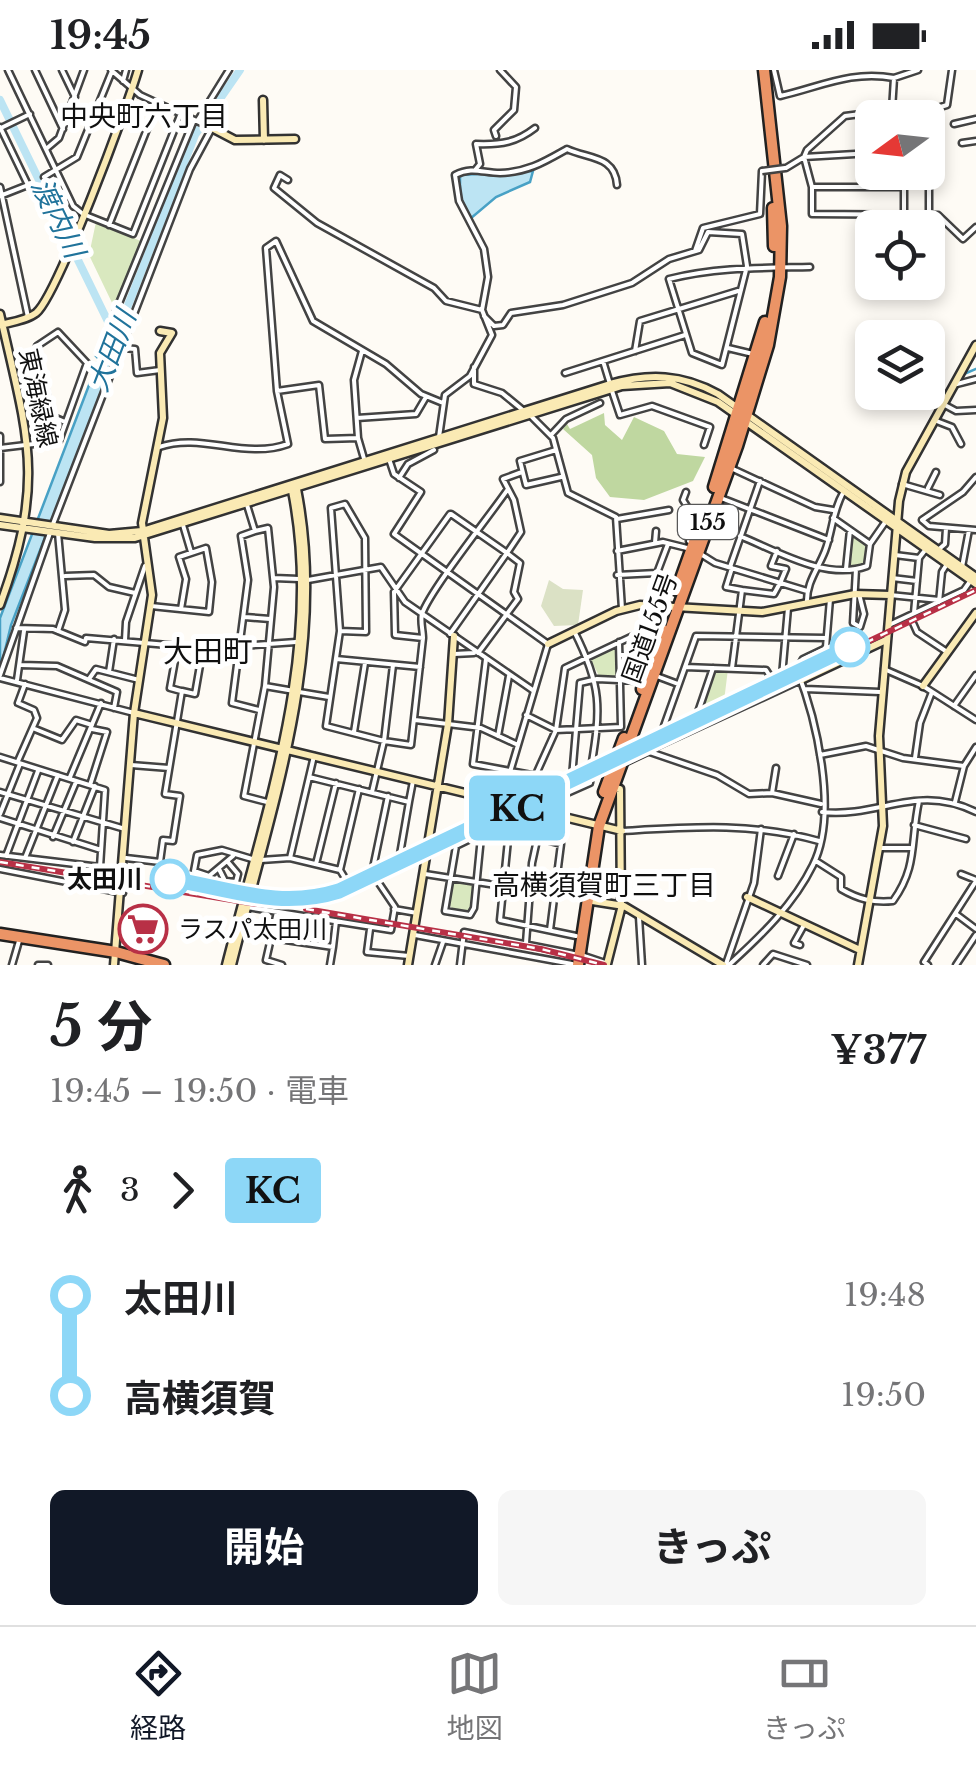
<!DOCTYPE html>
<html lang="ja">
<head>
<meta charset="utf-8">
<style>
  :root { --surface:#fff; --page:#f6f6f6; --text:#202124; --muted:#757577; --line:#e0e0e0; --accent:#111827 }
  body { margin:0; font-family:"Libre Baskerville","Noto Sans JP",serif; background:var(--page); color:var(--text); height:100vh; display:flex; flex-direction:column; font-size:38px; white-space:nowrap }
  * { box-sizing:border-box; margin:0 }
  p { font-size:32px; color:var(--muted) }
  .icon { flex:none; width:55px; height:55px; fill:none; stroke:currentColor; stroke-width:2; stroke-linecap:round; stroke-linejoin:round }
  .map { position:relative; height:895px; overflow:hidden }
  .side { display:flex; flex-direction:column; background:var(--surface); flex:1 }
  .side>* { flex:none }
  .badge { padding:0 20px; border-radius:8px; font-size:35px; line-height:65px }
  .needle { width:65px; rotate:255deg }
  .controls { position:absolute; left:855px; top:30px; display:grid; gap:20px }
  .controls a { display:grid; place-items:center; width:90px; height:90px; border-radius:15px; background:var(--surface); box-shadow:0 5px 15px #0003; font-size:50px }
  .map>.badge { position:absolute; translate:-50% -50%; box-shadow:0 0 0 5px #fff }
  .legs { display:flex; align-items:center; gap:15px; height:110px; padding:0 50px; font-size:32px }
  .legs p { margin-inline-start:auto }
  .overview { display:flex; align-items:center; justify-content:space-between; height:170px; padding:0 50px }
  h1 { font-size:55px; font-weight:700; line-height:75px }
  .cta { display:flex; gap:20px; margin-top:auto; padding:20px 50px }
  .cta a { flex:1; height:115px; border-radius:15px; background:var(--accent); color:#fff; font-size:40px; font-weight:700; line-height:115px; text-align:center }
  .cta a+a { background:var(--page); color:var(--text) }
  ul { padding:0 50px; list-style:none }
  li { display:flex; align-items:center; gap:35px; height:100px; font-size:38px }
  li i { display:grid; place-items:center; width:15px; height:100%; margin:0 12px; background:currentColor }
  li i::after { content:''; width:25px; height:25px; margin:-12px; border:8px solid; border-radius:50%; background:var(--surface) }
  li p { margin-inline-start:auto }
  li:first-child i { background:linear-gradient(#0000 50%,currentColor 0) }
  li:last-child i { background:linear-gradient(currentColor 50%,#0000 0) }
  .status { display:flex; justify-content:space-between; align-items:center; height:70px; padding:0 50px; background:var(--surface); direction:ltr }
  .status svg { height:28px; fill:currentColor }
  .tab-bar { display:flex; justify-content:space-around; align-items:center; height:140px; border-top:2px solid var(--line); background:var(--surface); font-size:28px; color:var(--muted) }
  .tab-bar a { display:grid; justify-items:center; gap:5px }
  .tab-bar .selected { color:var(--accent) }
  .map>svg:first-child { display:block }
  .green { fill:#d9e8bf }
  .forest { fill:#bfd7a0 }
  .cemetery { fill:#dbe1c5 }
  .water { fill:#bce4f3; stroke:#48a1c5; stroke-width:2.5 }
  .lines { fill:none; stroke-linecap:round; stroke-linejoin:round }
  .stream { stroke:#48a1c5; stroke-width:2.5 }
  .river { stroke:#bce4f3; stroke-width:8 }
  .street-casing { stroke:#434343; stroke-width:9 }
  .secondary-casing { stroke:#323232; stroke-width:11 }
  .highway-casing { stroke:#212121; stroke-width:15 }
  .street { stroke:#fff; stroke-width:4 }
  .secondary { stroke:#faeab4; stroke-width:6 }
  .highway { stroke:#eb9466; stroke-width:10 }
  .rail-casing { stroke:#b83046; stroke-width:6 }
  .rail { stroke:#fff; stroke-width:2.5; stroke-dasharray:8; stroke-linecap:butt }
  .street-bridge-casing { stroke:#434343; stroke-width:9; stroke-linecap:butt }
  .street-bridge { stroke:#fff; stroke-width:4 }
  .line-1-casing { stroke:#fff; stroke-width:22 }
  .line-1 { stroke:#8dd7f7; stroke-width:15 }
  .stop-1-dot { fill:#fff; stroke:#8dd7f7; stroke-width:5 }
  .labels { text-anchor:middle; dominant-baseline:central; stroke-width:10; stroke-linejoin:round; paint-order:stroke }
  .shield { fill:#fff; stroke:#585858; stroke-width:2.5 }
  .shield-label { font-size:22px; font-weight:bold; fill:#101010 }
  .street-label { font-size:25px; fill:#101010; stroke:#fff }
  .stop-label { font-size:25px; font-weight:bold; fill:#101010; stroke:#fff; text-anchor:end }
  .poi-label { font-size:25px; fill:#101010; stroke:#fff; text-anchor:start }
  .neighbourhood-label { font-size:28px; fill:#101010; stroke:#fff }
  .water-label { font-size:28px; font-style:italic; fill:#20739b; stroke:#fff }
  .quarter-label { font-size:30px; fill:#101010; stroke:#fff }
</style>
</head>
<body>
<div class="status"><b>19:45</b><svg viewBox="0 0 49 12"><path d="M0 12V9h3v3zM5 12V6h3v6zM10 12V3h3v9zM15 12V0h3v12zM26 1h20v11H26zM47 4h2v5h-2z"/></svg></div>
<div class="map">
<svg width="976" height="895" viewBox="0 0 976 895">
  <rect width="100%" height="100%" fill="#fefbf5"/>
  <!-- green -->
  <path class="green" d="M96 152 143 172 115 239 89 185Z
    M852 463 867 474 866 493 848 497Z
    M617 576V606L600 608 591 590Z
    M728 599 724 631 701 642 713 601Z
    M447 827a15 15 0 1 1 30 0a15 15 0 1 1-30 0Z"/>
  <!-- forest -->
  <path class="forest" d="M604 343 605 355 622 370 634 347 664 361 677 384 705 387 693 411 644 430 610 427 596 408 592 385 563 359 567 354 570 359Z"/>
  <!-- cemetery -->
  <path class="cemetery" d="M549 510 563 519 583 520 578 555 554 556 541 536Z"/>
  <!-- water -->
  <path class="water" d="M533 101 530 112 496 127 470 149 460 126V105Z
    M115 258 122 269 11 555 0 601V548L99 289 96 286Z"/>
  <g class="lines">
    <!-- stream -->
    <path class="stream" d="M964 304 976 299"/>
    <!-- river -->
    <path class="river" d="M0 30 115 266
      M114 271 195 65 240 0"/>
    <!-- street casing -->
    <g class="street-casing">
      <path id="street" d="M8 0 73 136 83 144 133 164 181 43
        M35 0 63 59
        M62 0 75 27
        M774 0 780 26C820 17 851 0 894 8L918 0
        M894 8 892 40 845 46 807 80 804 87 812 117V144L938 145 963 169 976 157
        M123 11 126 0
        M894 40 921 43 947 35 952 0
        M198 50 229 0
        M954 54 976 49
        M0 57 28 115 0 126
        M3 57 30 44
        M496 66 494 60 514 40 516 17 500 0
        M962 73 976 71
        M46 79 59 68 84 0
        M786 98 804 87 872 83
        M476 99 480 94 476 74C502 75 517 72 535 58
        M44 107 77 87 112 1
        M288 110 280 105 274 118 317 153 434 218 446 231 482 240
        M0 117 28 247
        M812 117H904
        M904 144V102
        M929 145V98
        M109 155 157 34
        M695 181 703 158 760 144 762 101
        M484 246 494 256 503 255 511 243 563 235 632 213 669 189 699 180 708 162 742 164 747 196 722 295 692 283 669 209C717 197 761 198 810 197
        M113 248 194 50
        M123 278 135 279 137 303 160 300
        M728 278 753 284
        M635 281 640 251 738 221
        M603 291 610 314
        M474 297V314L502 323 524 341
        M565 303 685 265
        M957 314 976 309
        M19 317 44 311
        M277 321 319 315 325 369 358 368 354 310 362 281
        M612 321 620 345 652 336 710 357 704 375
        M943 334 956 341 976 340
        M532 347 553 368 568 423 616 447 622 539
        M357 348 416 344 426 327
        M934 350 952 357 961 374
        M551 365 566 349 600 333
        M0 366V412
        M439 367 445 325 470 306 492 265 482 240 488 207 484 179 459 131 455 105C472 96 483 103 500 103 528 102 544 92 567 79 588 89 615 85 617 115
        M358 368 365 392
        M159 377C202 362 244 390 288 374L277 321 266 178 276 171 313 251 386 294 421 324 443 333
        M0 378 59 371 87 293 58 262 37 276 51 346 65 352
        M556 380 520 391 526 415 561 407
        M389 389 394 404 421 422 394 464 548 574 502 729
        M733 399 815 437 833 440
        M976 407 963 422 922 450 929 456 976 460
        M399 408 408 394 434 380
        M902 414 940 425
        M928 418 936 402
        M686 422 683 430 695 449 689 471
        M721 428 829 470
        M247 435 255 461 268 458 274 517 265 616
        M833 448 870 474
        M617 449 669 440
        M53 454 190 99 212 58 140 25 111 0
        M183 455 191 482
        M255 461 241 466 248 510 232 633 259 640
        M58 463 65 540 58 561
        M740 466C777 481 826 511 867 496L870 474 886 451
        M655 473 656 461
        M938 480 945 474 946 458
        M617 481 663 472 691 479
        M777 481 771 496 786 499 781 511
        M699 483 715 493 807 521
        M895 485 919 488 926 479
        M730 497 760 411
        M962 497 969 460
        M846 499 850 460
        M856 499 853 553 860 557 864 544 859 524
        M617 505 657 503 668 474
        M65 506 94 505 109 517 135 523
        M274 508 299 509
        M892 508 917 511
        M308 510 381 497 405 532 534 621
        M742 520 774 524 780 513
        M890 525 939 530
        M939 532 942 502 947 494
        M807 533C806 513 818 499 825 481 833 460 832 442 844 421
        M151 536 209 542 212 512 206 478 179 487 186 509 181 539
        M914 543 919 488
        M245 547 270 549
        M913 553 917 562 947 582
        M889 555 964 520 971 510
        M16 558 53 559 85 572 86 568 203 578 195 624 182 621 165 724 180 726 173 771 163 770 160 792 126 788
        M340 561 366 562 365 468 345 434 331 438 340 561 326 656 384 671 372 722
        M450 564 507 483 451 444H450L394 522 395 565 423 568C423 561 420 550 422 544 430 520 491 444 508 419
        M826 568 696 566 664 656 669 660 797 600 803 589 824 579 826 577 830 529
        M125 570 126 552 145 496
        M178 574 170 618 181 621
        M241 576 296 572
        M478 583 518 529 514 522 520 493 507 483 521 462 514 430 503 409 522 402
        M454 584 474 583
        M620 585H650
        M336 589 420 597
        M486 589 473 694 564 711 591 698C601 638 602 616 574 561
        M21 595 57 596 117 622 114 638
        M393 595 384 671 411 675 423 568
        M685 597 766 600 773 611
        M732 598 742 520 726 517 732 498
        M884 599 923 616 976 650
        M109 602 114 569
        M0 605 50 463
        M654 605 678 614
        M782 606 788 538
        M0 608 134 643
        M89 609 96 599 139 610
        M17 610 24 561
        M805 619 880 622
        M299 622 329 627
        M954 636 976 605
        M526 645 556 660 621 657 619 572
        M415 650 481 658 518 675
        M702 654 697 645 713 598
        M35 659 62 670 76 650 92 655
        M354 662 365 593
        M498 666 509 606
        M647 681 717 705 749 724 772 723 821 734
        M647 681 801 610
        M820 685 866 676 903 688 964 696
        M0 687 105 720 100 797 0 785
        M915 688 920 653 932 622
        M18 691 37 648 34 640 18 633 25 614
        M131 695 169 698
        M537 702 556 660 565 598 637 564 657 562
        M70 707 101 633
        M309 707 409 732 413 711
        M572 707 580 613 597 609 640 611
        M90 715 107 662 92 659
        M359 719 340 800 348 813 508 734
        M0 722 125 759
        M772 723 776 698
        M267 732 244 726 265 616 294 621
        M955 732 964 696 976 677
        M822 742C881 748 916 713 976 742
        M0 744 20 694
        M0 748 101 780
        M474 753 481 767 474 838 470 845 445 841 456 776 497 756 509 760
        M914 755 966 769
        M622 761C690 757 753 752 819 771
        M53 767 76 712
        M73 772 95 716
        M880 778H910
        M6 786 38 701
        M233 786 209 806 194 801 197 785 222 780 252 789
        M25 788 58 705
        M290 788 314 686
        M261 790 290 788 340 800
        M399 790 409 732
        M816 791 841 807V819C858 829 873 833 893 831 918 796 910 773 919 731
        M316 794 336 713
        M0 799 123 823
        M219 799 225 811 236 812 238 804 227 791
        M425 804 528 820
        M961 804 976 810
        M778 806 794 764
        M250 824 310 825 348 813
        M247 837 391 860 395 837 372 803 388 726
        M394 839 417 843
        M277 842 266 890 282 895
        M956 844 976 859
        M639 847 642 895
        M370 859 367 882 409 886
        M550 860 561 774 509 760 500 850 576 866
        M415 865 572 894
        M272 868 333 877 336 851
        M526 873 532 793 545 733 590 713 591 699
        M800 875 794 873 804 855
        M581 885 605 893
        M726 894 754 813 761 759
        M12 895 19 871
        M38 895H48
        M330 895 333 877
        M435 895 443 872
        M460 895 464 862 574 884
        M729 895C761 866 794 834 813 795 839 743 816 648 797 600
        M763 895 773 884 807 895
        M928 895 924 892 976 811
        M956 895 976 865"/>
    </g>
    <!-- secondary casing -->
    <g class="secondary-casing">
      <path id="secondary" d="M263 30 264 70
        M212 58 235 70 295 69
        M0 244C28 368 46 410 0 535
        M0 255C12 252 27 250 36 243 57 226 128 35 138 0
        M0 448 109 464 142 461 610 314C649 303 682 304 718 324L976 507
        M0 455 95 468H135L622 316 670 313 718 332 976 514
        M548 574 616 541 640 535 762 542 855 524 890 525
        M801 610 886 570
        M923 616 976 543
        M134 643 622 761
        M624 692 647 681
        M747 827 860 880
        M586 830 624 836 723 895
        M607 894 621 839 620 719 613 718
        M114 895 134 643 152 525 142 453 163 348 160 283 172 263 160 261
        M226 895C265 741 324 581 292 421
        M232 895C271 739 329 581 297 419
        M408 895 448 654 454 566
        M858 895 883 756 879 666 899 431 906 402 976 275"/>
    </g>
    <!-- highway casing -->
    <g class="highway-casing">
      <path id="highway" d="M773 138 774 176
        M714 417 765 252
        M677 520 698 461
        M642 619 663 560
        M604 722 624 668
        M0 864 116 882 164 895
        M578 895 599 756 737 376 768 275 780 207 781 156 764 0"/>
    </g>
    <!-- street -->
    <use href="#street" class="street"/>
    <!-- secondary -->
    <use href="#secondary" class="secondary"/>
    <!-- highway -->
    <use href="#highway" class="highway"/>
    <!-- rail casing -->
    <g class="rail-casing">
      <path id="rail" d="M0 792 256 834 298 835 329 829 976 520
        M306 839 541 879 604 895"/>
    </g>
    <!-- rail -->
    <use href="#rail" class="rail"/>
    <!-- street-bridge casing -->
    <g class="street-bridge-casing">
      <path id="street-bridge" d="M762 101 785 98"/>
    </g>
    <!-- street-bridge -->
    <use href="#street-bridge" class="street-bridge"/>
  </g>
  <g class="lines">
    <!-- line-1 casing -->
    <g class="line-1-casing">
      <path id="line-1" d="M170 809C228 818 279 840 339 821L850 577"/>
    </g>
    <!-- line-1 -->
    <use href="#line-1" class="line-1"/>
  </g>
  <!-- icons -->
  <defs>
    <g id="supermarket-ring" transform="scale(2.5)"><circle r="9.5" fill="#fff" stroke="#b83046" stroke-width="1.5"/><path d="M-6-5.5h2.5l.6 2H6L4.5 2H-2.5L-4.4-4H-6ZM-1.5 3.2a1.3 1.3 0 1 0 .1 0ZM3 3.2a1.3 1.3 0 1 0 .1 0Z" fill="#b83046"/></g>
  </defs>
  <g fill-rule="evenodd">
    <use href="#supermarket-ring" x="143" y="859"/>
  </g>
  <!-- markers -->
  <g class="stop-1-dot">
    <circle cx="850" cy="577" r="18"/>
    <circle cx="170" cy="809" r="18"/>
  </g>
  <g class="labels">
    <!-- shield labels -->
    <rect class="shield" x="678" y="435" width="60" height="34" rx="8"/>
    <g class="shield-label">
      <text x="708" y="452">155</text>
    </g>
    <!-- street labels -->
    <g class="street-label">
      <text transform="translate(38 328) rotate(78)">東海緑線</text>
      <text transform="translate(650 558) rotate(-70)">国道155号</text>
    </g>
    <!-- stop labels -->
    <g class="stop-label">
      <text x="142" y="809">太田川</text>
    </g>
    <!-- poi labels -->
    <g class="poi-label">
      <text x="178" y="859">ラスパ太田川</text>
    </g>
    <!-- neighbourhood labels -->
    <g class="neighbourhood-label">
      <text x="144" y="46">中央町六丁目</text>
      <text x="604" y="815">高横須賀町三丁目</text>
    </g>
    <!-- water labels -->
    <g class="water-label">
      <text transform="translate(58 148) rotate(64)">渡内川</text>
      <text transform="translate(112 281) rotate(-69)">大田川</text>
    </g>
    <!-- quarter labels -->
    <g class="quarter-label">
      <text x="208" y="581">大田町</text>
    </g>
  </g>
</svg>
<div class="controls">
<a><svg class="needle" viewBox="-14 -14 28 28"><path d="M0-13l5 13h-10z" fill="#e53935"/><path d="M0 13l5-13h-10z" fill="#757577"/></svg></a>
<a><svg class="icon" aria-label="locate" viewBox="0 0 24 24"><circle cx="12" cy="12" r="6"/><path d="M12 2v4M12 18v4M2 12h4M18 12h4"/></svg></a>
<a><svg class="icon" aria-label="layers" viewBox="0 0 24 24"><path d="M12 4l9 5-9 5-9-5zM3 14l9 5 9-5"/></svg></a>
</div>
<b class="badge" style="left:517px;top:738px;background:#8dd7f7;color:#111">KC</b>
</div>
<section class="side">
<div class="overview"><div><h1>5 分</h1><p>19:45 – 19:50 · 電車</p></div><b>¥377</b></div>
<div class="legs"><svg class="icon" aria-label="walk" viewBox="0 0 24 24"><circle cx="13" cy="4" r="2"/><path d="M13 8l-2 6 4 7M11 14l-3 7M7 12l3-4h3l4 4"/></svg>3<svg class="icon" aria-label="forward" viewBox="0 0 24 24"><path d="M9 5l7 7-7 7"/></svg><b class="badge" style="background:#8dd7f7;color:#111">KC</b></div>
<ul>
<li><i style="color:#8dd7f7"></i><b>太田川</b><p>19:48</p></li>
<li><i style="color:#8dd7f7"></i><b>高横須賀</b><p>19:50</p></li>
</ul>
<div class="cta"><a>開始</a><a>きっぷ</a></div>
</section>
<nav class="tab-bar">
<a class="selected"><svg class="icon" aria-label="directions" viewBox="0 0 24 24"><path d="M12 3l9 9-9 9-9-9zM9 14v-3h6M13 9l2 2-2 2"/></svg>経路</a>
<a><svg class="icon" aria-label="map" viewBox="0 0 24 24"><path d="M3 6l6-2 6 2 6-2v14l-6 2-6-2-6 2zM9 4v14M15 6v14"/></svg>地図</a>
<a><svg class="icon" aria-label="tickets" viewBox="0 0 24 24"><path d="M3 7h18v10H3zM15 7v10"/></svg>きっぷ</a>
</nav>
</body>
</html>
